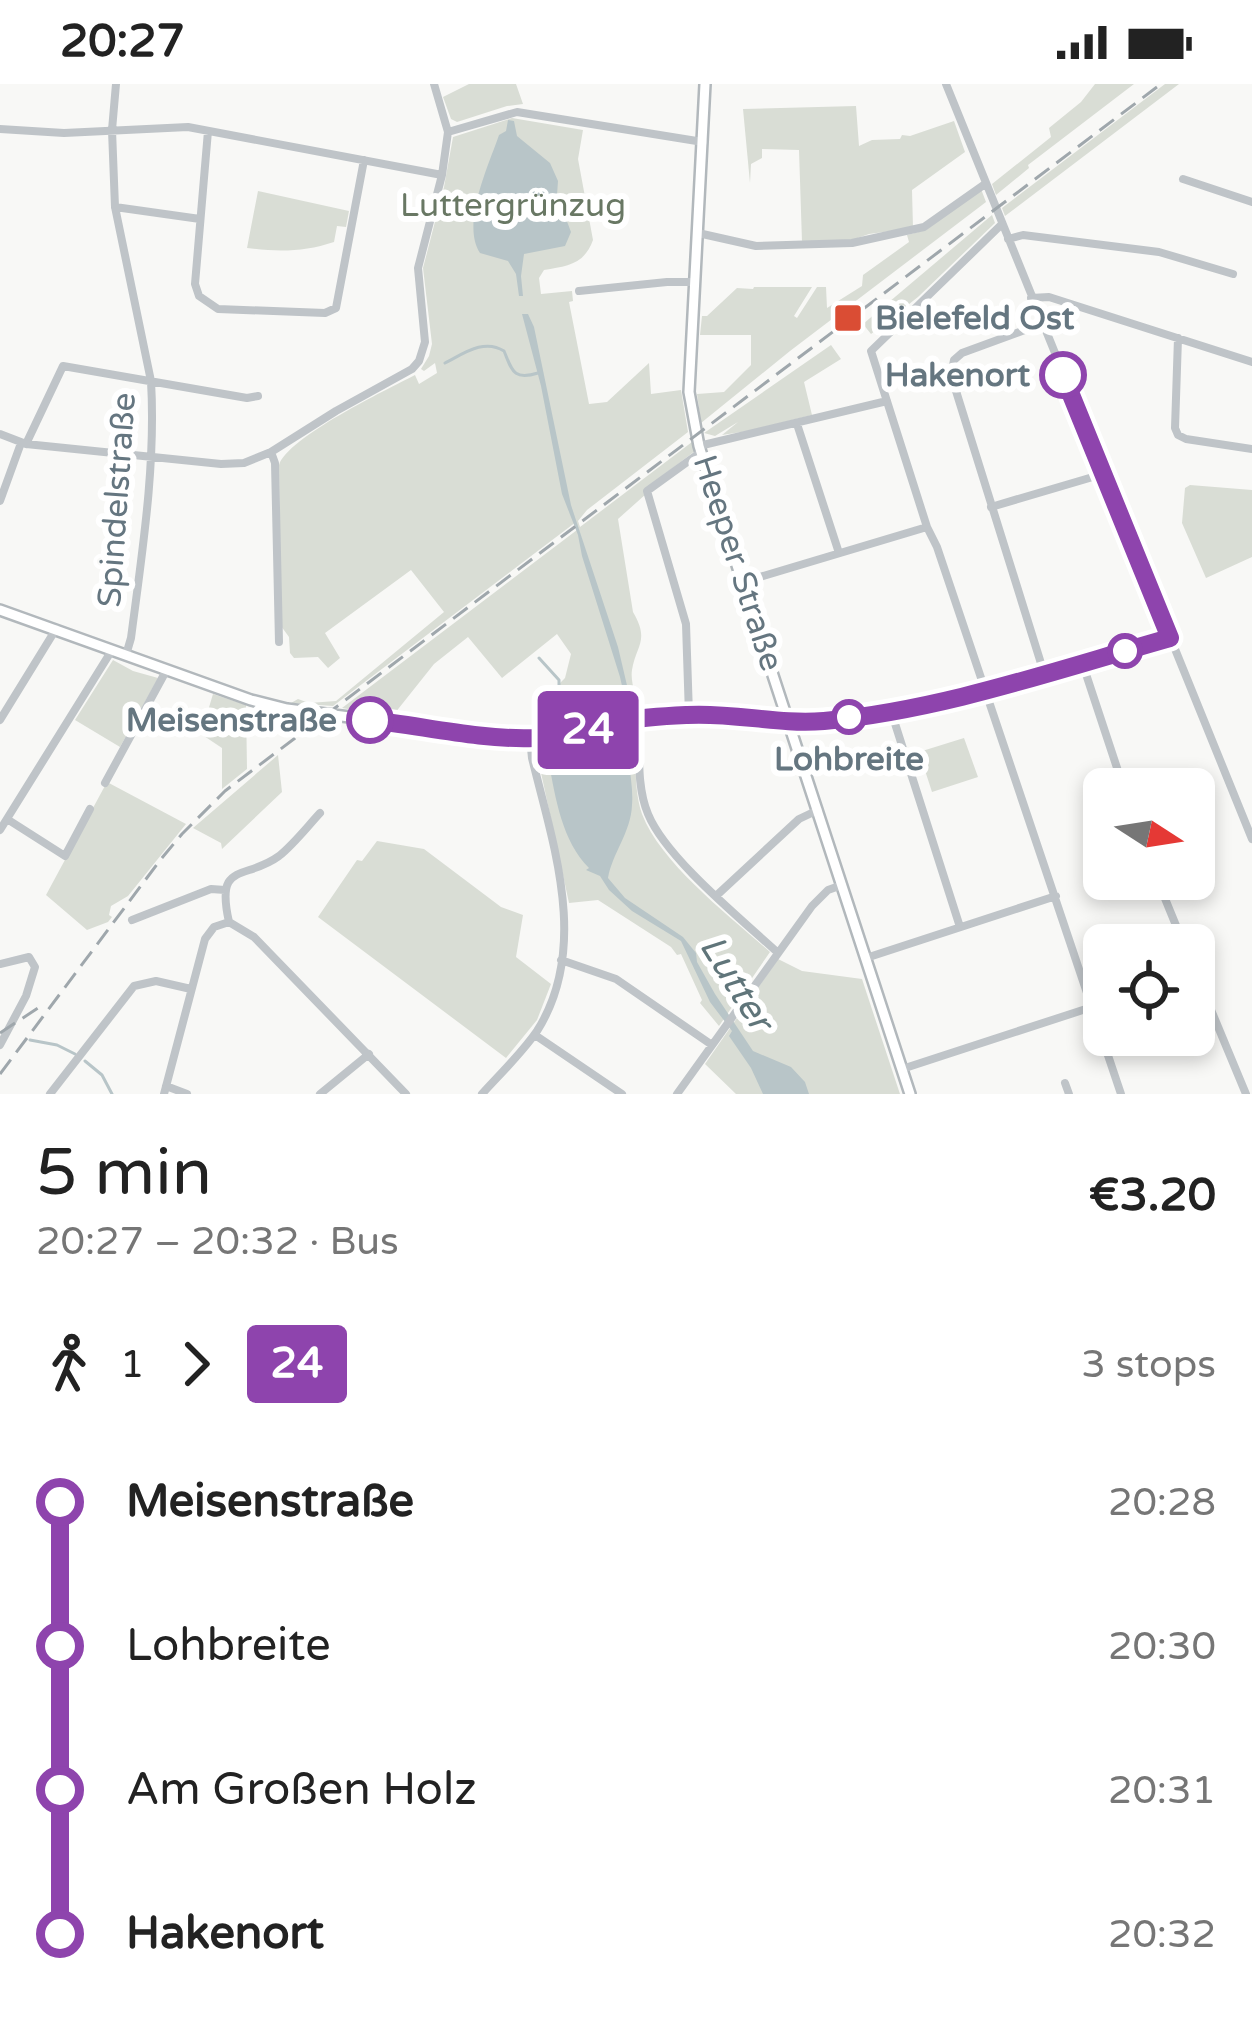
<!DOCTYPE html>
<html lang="en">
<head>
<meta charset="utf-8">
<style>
  :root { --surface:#fff; --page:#f2f2f2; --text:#222; --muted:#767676 }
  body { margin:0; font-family:"Varela Round",sans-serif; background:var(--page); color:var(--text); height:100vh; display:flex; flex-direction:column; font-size:45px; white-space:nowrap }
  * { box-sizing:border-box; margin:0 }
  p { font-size:39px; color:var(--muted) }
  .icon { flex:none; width:66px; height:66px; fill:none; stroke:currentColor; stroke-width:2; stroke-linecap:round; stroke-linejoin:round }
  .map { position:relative; height:1010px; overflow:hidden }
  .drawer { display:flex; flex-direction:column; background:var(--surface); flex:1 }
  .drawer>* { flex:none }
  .badge { padding:0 24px; border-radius:9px; font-size:42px; line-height:78px }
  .needle { width:78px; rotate:102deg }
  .buttons { position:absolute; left:1083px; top:684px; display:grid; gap:24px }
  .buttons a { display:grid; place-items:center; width:132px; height:132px; border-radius:18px; background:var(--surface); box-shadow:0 6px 18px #0003; font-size:60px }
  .map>.badge { position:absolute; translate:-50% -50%; box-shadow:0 0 0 6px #fff }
  .legs { display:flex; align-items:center; gap:18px; height:132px; padding:0 36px; font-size:39px }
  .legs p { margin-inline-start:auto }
  .headline { display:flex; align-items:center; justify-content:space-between; height:204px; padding:0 36px }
  h1 { font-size:66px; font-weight:600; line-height:90px }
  ul { padding:0 36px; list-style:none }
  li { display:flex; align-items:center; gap:42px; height:144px; font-size:45px }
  li i { display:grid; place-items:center; width:18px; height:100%; margin:0 15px; background:currentColor }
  li i::after { content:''; width:30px; height:30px; margin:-15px; border:9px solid; border-radius:50%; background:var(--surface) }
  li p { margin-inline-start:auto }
  li:first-child i { background:linear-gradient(#0000 50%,currentColor 0) }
  li:last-child i { background:linear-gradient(currentColor 50%,#0000 0) }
  .status { display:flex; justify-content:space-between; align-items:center; height:84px; padding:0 60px; background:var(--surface); direction:ltr }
  .status svg { height:33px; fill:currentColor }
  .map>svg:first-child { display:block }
  .green { fill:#d9ddd5 }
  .water { fill:#b8c5c8 }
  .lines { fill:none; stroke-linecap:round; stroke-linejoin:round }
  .stream { stroke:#b8c5c8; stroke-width:3 }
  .secondary-casing { stroke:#b2b8bc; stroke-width:14 }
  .street { stroke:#bfc4c8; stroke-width:8 }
  .secondary { stroke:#fff; stroke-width:9 }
  .rail { stroke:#9fa7ac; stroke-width:3; stroke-dasharray:18 9; stroke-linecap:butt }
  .line-1-casing { stroke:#fff; stroke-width:27 }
  .line-1 { stroke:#8e44ad; stroke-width:18 }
  .poi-dot { fill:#da4d34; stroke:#fff; stroke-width:4.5 }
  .stop-1-dot { fill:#fff; stroke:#8e44ad; stroke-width:6 }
  .labels { text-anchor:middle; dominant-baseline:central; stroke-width:12; stroke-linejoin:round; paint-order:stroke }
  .park-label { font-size:33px; fill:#697864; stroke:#fff }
  .poi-label { font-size:33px; font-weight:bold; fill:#657680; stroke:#fff; text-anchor:start }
  .stop-label { font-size:33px; font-weight:bold; fill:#657680; stroke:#fff; text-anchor:end }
  .street-label { font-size:33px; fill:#657680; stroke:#fff }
  .water-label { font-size:36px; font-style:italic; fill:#60757a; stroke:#fff }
</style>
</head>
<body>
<div class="status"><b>20:27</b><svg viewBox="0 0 49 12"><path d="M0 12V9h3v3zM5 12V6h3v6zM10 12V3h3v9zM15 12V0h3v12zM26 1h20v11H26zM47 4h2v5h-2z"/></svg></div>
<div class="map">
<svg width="1252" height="1010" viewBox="0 0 1252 1010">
  <rect width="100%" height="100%" fill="#f8f8f6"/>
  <!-- green -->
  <path class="green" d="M469 0H516L523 20 507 22 457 38 451 35 443 13Z
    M1095 0H1134L1028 81 1029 84 996 111 992 100 1051 53 1049 44 1081 18Z
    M1165 0H1179L1005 132 1002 124Z
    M856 22 859 62 872 56 900 55 902 51 910 52 954 37 965 68 912 106 913 144 869 150 852 156 802 158 799 66 762 65V74L751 80 750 99 743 25Z
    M512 34 583 46 578 75 593 156C584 181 567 182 544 186L539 194 541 210 572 207 573 217 569 218 589 320 607 318 649 279 651 310 681 306 688 348 587 426 578 437 580 443 692 358 695 367 645 405 646 410 618 435 633 528C650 557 636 561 632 586 630 598 637 614 638 626L557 642 556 603 565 594 571 570 557 550 502 594 468 553 434 580 395 629 382 631 342 624 577 446 582 456 576 438 333 622 291 619 298 615 309 619 336 617 444 528 411 486 325 549 340 574 328 584 318 573 294 574 290 569 289 553 281 542 279 381C288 353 386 306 415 291L419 300 437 289 435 279 424 287 421 285 429 272 432 260 423 184 444 103 453 53Z
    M981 105 986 118 790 267 701 339 697 310 724 308 751 281V251H700L702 232H707L737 204 753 205 754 203H812L794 232 797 234 817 203H826L827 224 862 202 863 191 909 158 907 151 926 146Z
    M258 107 349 127 346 143 337 142 334 158C304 168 278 168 247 164Z
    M992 131 995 139 918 213 871 250 863 240Z
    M831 261 841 275 804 298 812 331 748 347 722 351 738 338 715 352 704 349Z
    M1190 401 1252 406V473L1206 494 1182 439 1185 404Z
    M113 576 133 587 158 594 120 663 75 636Z
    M213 610 246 621 247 685 222 705V664L201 650Z
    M622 647 635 655C636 680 634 707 642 730 661 780 731 833 770 868L719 942 700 919 702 916 681 870 677 871 671 863 598 816 569 819 537 670 544 663Z
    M964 654 978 693 932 708 919 668Z
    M278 671 282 708 222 765 221 759 193 744Z
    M107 698 186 740 128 812 111 822 109 831 112 833 108 838 87 846 46 811Z
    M377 757 424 765 501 823 523 831 516 873 551 900 537 936 506 974 318 833 357 776 362 777Z
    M778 875 802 887 862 895 900 1010H736L705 980Z"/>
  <!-- water -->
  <path class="water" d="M508 36 514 37 517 52 550 79 558 97 557 111 571 148 565 162 524 170 521 192 523 212H519L516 190 508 177 480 169C461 140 488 83 499 51L506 47Z
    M522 230H528L534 243 571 421 618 563 633 627 628 628 620 593 582 472 578 451 562 410 541 302Z
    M626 650 631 653C625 675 634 698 632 721 631 748 612 770 608 794L625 814 683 853 696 869 697 878 715 910 753 967 791 983 805 998 809 1010H763L751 984 729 952 732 947 710 918 681 857 632 827 609 806 600 792 586 786 589 784C561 756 555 711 548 674L554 667 617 656 624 654Z"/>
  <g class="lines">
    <!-- stream -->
    <path class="stream" d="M445 279C463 270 484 254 504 267 512 286 513 297 538 289
      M539 574 559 596V640
      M30 956 57 961 75 970
      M85 977 102 991 112 1010"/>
    <!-- secondary casing -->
    <g class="secondary-casing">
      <path id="secondary" d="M705 0 689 308 699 362 730 460 910 1010
        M0 526 251 616 287 625 513 654C556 654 594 641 636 635 688 628 738 631 789 636"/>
    </g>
    <!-- street -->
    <path class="street" d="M116 0 112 46 115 123 151 297C156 382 142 469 131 554L126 571
      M946 0 1252 755
      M0 45 64 49 188 43 442 91
      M208 47 195 200 199 212 218 225 325 229 336 224 364 76
      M448 48 517 28 703 58
      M1183 95 1252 118
      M115 123 200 135
      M1002 140 871 267 927 443 937 463 1121 1010
      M698 149 756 162 852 159 924 143 985 100
      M1008 155 1023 151 1159 168 1233 190
      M579 207 667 198H694
      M1031 214 1049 213 1252 278
      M1041 240 962 269 954 276 951 291 1044 589
      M1178 254 1175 344 1178 351 1186 355 1252 365
      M797 340 839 469
      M0 350 26 360 221 380 244 379 271 368 336 327 412 285 419 277 425 258 418 184 442 91 448 48 434 0
      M26 360 63 282 247 314 258 312
      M699 362 887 317
      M271 368 275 379 279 558
      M0 417 21 359
      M991 423 1103 390
      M743 498 927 443
      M1082 578 1124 705
      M891 627 960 843
      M689 631 686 540 647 407 701 368
      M638 635C640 665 636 702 648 730 666 774 740 834 777 868
      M0 636 56 545
      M790 636 825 637 933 620 1170 554
      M105 699 166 587
      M7 735 65 772 90 725
      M0 746 112 566
      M1157 795 1184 861
      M716 812 799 735 818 726
      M132 836 211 805 225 806
      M229 838 254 853 406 1010
      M229 838C215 776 245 797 279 772 294 760 307 743 320 729
      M866 874 1056 812
      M561 876 616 895 712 961
      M0 880 29 873 35 883 26 912 0 961
      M1194 885 1246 1010
      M535 951 622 1010
      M902 985 1092 923
      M1065 999 1069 1010
      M166 1002 187 1010
      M50 1010 134 902 156 897 191 905
      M164 1010 205 855 214 843 229 838
      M320 1010 369 970
      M482 1010C500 990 522 969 537 947 590 864 553 760 532 674L530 654
      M677 1010 812 822 828 806 842 801"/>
    <!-- secondary -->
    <use href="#secondary" class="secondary"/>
    <!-- rail -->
    <path class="rail" d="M0 949 41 922
      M0 990 161 775 182 750 225 707 1161 0"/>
  </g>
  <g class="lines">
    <!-- line-1 casing -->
    <g class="line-1-casing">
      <path id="line-1" d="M370 636C424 642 480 656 534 654 564 652 594 644 623 637 644 633 666 632 687 631 733 628 778 641 824 637 942 626 1056 586 1170 554L1063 291"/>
    </g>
    <!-- line-1 -->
    <use href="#line-1" class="line-1"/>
  </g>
  <!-- markers -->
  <rect class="poi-dot" x="833" y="219" width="30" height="30" rx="6"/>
  <g class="stop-1-dot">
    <circle cx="1063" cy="291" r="21"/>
    <circle cx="1125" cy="567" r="15"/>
    <circle cx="849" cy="633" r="15"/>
    <circle cx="370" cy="636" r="21"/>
  </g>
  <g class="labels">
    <!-- park labels -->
    <g class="park-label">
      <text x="513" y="121">Luttergrünzug</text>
    </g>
    <!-- poi labels -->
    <g class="poi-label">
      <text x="875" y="234">Bielefeld Ost</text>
    </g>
    <!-- stop labels -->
    <g class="stop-label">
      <text x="1030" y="291">Hakenort</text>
      <text x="337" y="636">Meisenstraße</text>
      <text x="849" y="675" text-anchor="middle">Lohbreite</text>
    </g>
    <!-- street labels -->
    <g class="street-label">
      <text transform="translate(117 416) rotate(-86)">Spindelstraße</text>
      <text transform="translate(738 479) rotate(72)">Heeper Straße</text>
    </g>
    <!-- water labels -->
    <g class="water-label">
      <text transform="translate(736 899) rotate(58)">Lutter</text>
    </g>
  </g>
</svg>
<div class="buttons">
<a><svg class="needle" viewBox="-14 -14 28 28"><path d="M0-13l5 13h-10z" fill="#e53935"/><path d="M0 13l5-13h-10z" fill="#767676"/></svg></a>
<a><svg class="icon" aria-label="locate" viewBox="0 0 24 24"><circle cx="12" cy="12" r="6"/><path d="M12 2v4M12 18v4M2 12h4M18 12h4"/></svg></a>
</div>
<b class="badge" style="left:588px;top:646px;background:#8e44ad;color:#fff">24</b>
</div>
<section class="drawer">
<div class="headline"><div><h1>5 min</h1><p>20:27 – 20:32 · Bus</p></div><b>€3.20</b></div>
<div class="legs"><svg class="icon" aria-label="walk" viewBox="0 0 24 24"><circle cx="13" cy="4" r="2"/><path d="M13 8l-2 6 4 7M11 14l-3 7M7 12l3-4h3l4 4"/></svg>1<svg class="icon" aria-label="forward" viewBox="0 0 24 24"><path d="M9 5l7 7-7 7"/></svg><b class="badge" style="background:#8e44ad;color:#fff">24</b><p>3 stops</p></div>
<ul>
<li><i style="color:#8e44ad"></i><b>Meisenstraße</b><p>20:28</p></li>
<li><i style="color:#8e44ad"></i><span>Lohbreite</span><p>20:30</p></li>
<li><i style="color:#8e44ad"></i><span>Am Großen Holz</span><p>20:31</p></li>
<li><i style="color:#8e44ad"></i><b>Hakenort</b><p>20:32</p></li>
</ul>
</section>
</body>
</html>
